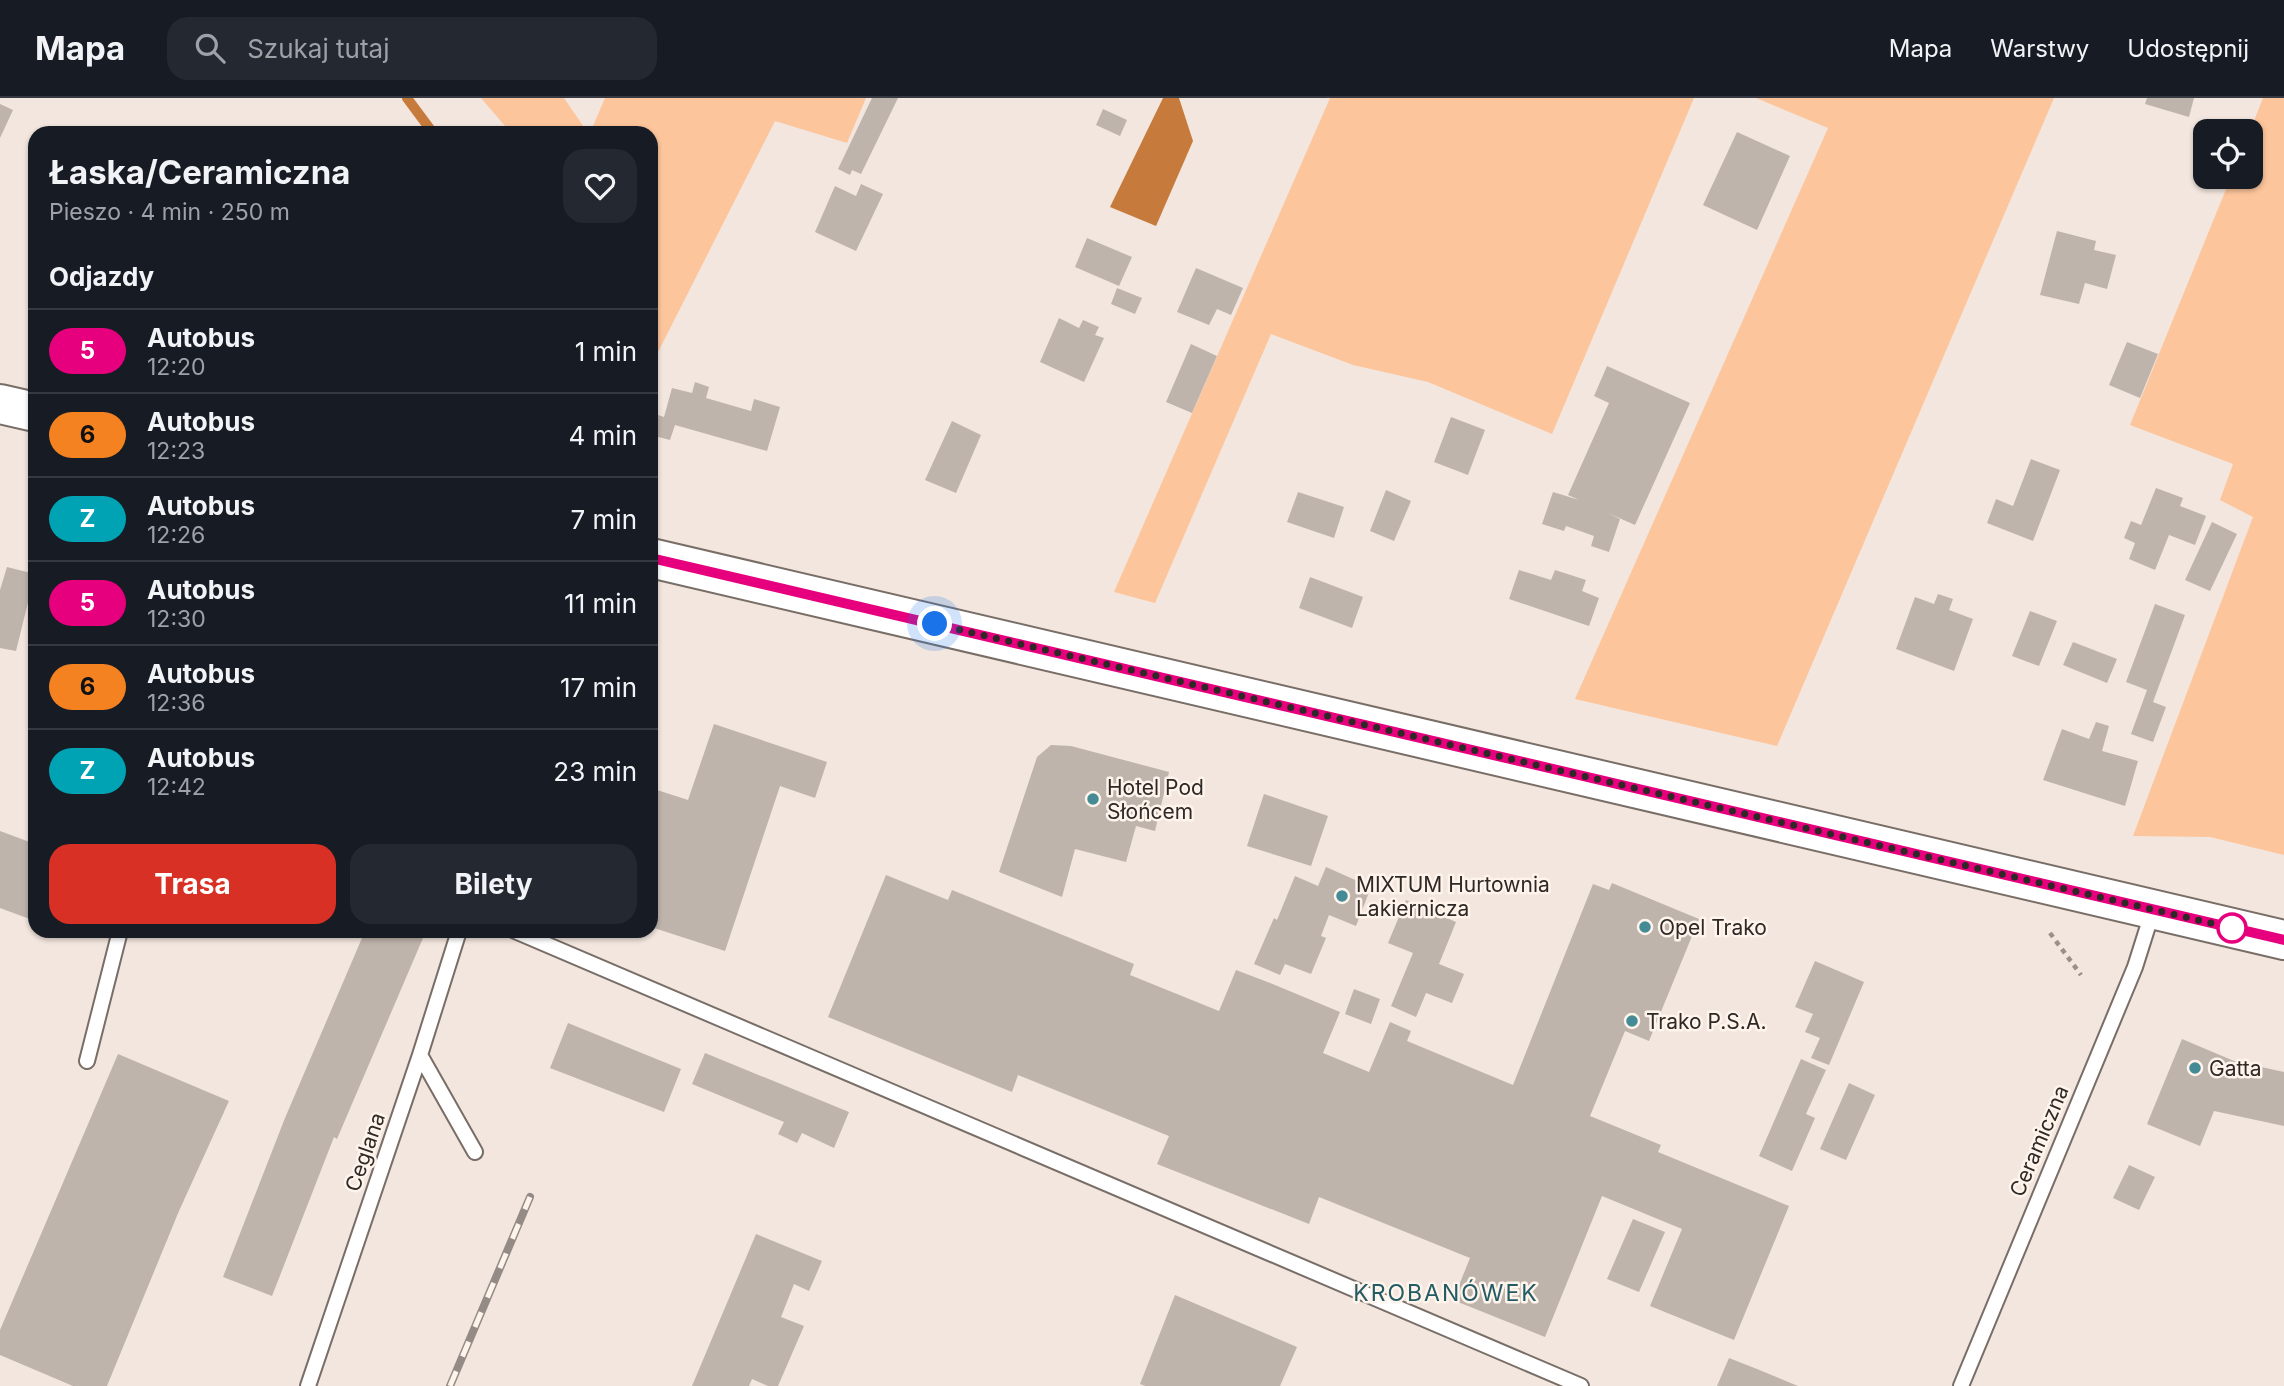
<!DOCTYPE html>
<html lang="pl">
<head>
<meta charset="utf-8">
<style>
  :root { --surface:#171b24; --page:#242831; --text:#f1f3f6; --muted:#9ea1a6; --line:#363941; --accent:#d93025 }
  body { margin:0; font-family:Inter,sans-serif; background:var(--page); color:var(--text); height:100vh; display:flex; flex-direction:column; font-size:26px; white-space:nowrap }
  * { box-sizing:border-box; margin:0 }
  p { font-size:23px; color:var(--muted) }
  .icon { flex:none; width:38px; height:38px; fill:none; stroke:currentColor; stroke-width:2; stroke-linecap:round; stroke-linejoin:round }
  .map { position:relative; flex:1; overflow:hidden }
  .side { position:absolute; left:28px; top:28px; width:630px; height:812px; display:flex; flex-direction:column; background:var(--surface); border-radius:21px; box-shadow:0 2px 5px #0004 }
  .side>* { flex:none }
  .badge { padding:0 14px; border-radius:23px; font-size:24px; line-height:46px }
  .tools { position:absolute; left:2193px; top:21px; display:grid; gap:14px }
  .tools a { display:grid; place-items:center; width:70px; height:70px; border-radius:14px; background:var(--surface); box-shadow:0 2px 5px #0004; font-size:35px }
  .you { position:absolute; width:35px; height:35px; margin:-18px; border:5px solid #fff; border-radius:50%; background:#1a73e8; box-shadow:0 0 0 10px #1a73e833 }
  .map>.badge { position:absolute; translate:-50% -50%; box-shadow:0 0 0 4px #fff }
  h2 { padding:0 21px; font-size:26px; line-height:63px }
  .round { display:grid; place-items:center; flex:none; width:74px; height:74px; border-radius:21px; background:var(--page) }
  .head { display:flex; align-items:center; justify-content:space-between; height:119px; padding:0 21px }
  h1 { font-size:33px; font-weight:700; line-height:52px }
  .action { display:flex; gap:14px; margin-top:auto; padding:14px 21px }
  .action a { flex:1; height:80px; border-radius:21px; background:var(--accent); color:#fff; font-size:28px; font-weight:700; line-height:80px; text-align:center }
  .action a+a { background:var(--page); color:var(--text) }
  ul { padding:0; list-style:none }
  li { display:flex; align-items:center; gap:21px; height:84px; padding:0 21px; border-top:2px solid var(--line) }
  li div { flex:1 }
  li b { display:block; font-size:26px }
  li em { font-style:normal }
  li .badge { min-width:77px; font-weight:700; text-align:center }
  header { display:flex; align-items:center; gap:42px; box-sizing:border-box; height:98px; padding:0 35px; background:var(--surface); border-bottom:2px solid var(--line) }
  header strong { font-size:33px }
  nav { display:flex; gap:38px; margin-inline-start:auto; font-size:24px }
  .search { width:490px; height:63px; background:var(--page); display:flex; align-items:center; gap:18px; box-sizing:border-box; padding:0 24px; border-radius:21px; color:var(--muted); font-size:26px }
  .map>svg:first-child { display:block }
  .green { fill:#fdc59b }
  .water { fill:#c67b3c }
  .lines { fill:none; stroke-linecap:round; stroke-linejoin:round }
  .stream { stroke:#c67b3c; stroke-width:10 }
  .building { fill:#bfb4ac }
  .lane-casing { stroke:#786e67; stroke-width:18 }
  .secondary-casing { stroke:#786e67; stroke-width:42 }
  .path { stroke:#99908a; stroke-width:4.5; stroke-dasharray:5 5; stroke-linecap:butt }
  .lane { stroke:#fff; stroke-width:14 }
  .secondary { stroke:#fff; stroke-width:38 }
  .rail-casing { stroke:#948b86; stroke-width:8 }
  .rail { stroke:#fff4eb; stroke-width:5; stroke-dasharray:16; stroke-linecap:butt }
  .line-casing { stroke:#fff; stroke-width:16 }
  .line { stroke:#e6007e; stroke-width:10 }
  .walk { stroke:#2e2926; stroke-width:7; stroke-dasharray:0 12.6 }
  .poi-dot { fill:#458b96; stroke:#fff4eb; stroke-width:2.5 }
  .stop-dot { fill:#fff; stroke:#e6007e; stroke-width:3.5 }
  .labels { text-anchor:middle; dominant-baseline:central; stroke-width:5; stroke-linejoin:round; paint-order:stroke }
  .poi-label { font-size:21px; fill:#2e2926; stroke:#fff4eb; text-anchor:start }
  .street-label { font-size:21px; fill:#2e2926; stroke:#fff4eb }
  .neighbourhood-label { font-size:23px; letter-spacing:2px; fill:#225b63; stroke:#fff4eb }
</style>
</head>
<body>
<header>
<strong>Mapa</strong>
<div class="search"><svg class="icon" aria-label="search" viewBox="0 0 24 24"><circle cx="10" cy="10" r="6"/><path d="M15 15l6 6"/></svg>Szukaj tutaj</div>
<nav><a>Mapa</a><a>Warstwy</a><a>Udostępnij</a></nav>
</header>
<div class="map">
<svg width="2284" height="1288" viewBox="0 0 2284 1288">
  <rect width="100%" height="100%" fill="#f2e6de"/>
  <!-- green -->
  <path class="green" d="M481 0H564L588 35H511Z
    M605 0H866L847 45 775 23 651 268V35H590Z
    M1330 0H1694L1552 336 1428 284 1353 267 1271 236 1155 505 1114 494Z
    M1756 0H2054L1777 648 1575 601 1828 30Z
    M2263 0H2284V757L2210 739 2133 738 2253 419 2220 402 2233 366 2130 327 2231 79H2250V33Z"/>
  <!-- water -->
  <path class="water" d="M1163 0H1179L1193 43 1156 128 1110 109Z"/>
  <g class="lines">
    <!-- stream -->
    <path class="stream" d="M407 0 433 35"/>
  </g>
  <!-- building -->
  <path class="building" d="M872 0H898L861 76 852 72 850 77 838 71Z
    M2147 0H2194L2189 19 2145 6Z
    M0 6 13 12 0 40Z
    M1103 11 1127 22 1120 38 1096 27Z
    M1737 34 1790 58 1757 132 1703 107Z
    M861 86 883 96 856 153 815 134 835 88 856 98Z
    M2057 133 2096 143 2094 152 2116 157 2107 191 2085 185 2079 206 2040 197Z
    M1087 140 1132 159 1119 188 1075 169Z
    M1196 170 1243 190 1231 217 1217 211 1209 227 1177 214Z
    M1117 190 1142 200 1135 216 1111 206Z
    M1059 220 1079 230 1083 222 1099 229 1095 237 1104 240 1084 284 1040 264Z
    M2127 244 2158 256 2140 300 2109 287Z
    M1191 246 1217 258 1192 315 1166 304Z
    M1607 268 1690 305 1635 427 1608 415 1620 421 1609 454 1591 448 1594 438 1566 428 1564 433 1542 426 1553 394 1579 402 1568 397 1609 305 1594 298Z
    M695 284 709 289 706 300 751 313 754 301 780 309 767 353 675 327 670 342 651 337 655 316 664 319 672 290 692 295Z
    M1451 319 1485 332 1468 377 1434 364Z
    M952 323 981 337 956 395 925 382Z
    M2031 361 2060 372 2033 443 1987 425 1996 401 2013 408Z
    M2156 390 2183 400 2180 408 2206 418 2195 447 2169 437 2155 472 2129 461 2135 445 2124 440 2131 423 2141 427Z
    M1386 392 1411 403 1394 443 1370 433Z
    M1298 394 1344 409 1334 440 1287 424Z
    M2212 424 2237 436 2210 493 2185 482Z
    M7 469 35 476 16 553 0 550V492Z
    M1519 472 1551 482 1555 472 1586 482 1582 493 1599 500 1589 528 1509 501Z
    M1310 479 1363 499 1352 530 1299 510Z
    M1938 496 1953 501 1949 512 1973 521 1954 573 1896 551 1915 499 1934 506Z
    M2155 506 2185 517 2153 604 2166 609 2153 644 2131 636 2147 592 2126 584Z
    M2030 513 2057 523 2039 568 2012 558Z
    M2073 544 2117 561 2107 585 2063 567Z
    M2096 624 2109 628 2102 653 2138 663 2125 708 2043 682 2062 631 2089 641Z
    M714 626 827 664 815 700 780 688 725 853 651 829V690L688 702Z
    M1051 647 1071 648 1169 674 1155 733 1136 728 1126 764 1075 751 1062 799 999 774 1037 659Z
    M1264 696 1328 718 1311 768 1247 748Z
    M0 733 35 746V823L0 810Z
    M1326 769 1371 789 1356 828 1329 817 1321 838 1326 840 1311 876 1285 866 1280 877 1254 866 1274 820 1277 822 1295 778 1318 788Z
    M886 777 948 802 952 792 1134 866 1130 877 1219 913 1236 872 1275 887 1340 914 1323 955 1369 974 1390 924 1411 933 1407 943 1513 987 1593 786 1609 792 1612 785 1699 821 1649 943 1625 933 1590 1018 1661 1047 1658 1054 1789 1108 1734 1242 1650 1208 1682 1131 1602 1098 1545 1239 1453 1202 1470 1160 1319 1099 1309 1126 1157 1066 1169 1038 1018 977 1012 994 828 919Z
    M1406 802 1456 824 1439 866 1464 876 1452 905 1426 895 1416 919 1391 908 1413 855 1388 845Z
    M365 833H422L423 840 337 1041 334 1039 272 1198 223 1179 285 1020Z
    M1815 863 1864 884 1829 967 1811 960 1820 940 1805 934 1813 916 1795 909Z
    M1354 891 1380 901 1371 926 1345 916Z
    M568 925 681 971 664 1014 550 970Z
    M2182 941 2234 963 2284 974V1028L2214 1013 2200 1048 2147 1026Z
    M705 955 849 1014 834 1050 802 1035 797 1045 778 1036 784 1024 692 986Z
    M118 956 229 1003 179 1113 107 1288H73L0 1257V1232Z
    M1801 961 1826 972 1806 1016 1815 1020 1792 1073 1759 1058Z
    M1849 985 1875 997 1846 1062 1820 1051Z
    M2129 1067 2155 1079 2139 1112 2113 1100Z
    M1633 1121 1665 1134 1639 1194 1607 1181Z
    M756 1136 822 1163 809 1193 794 1186 781 1219 804 1228 778 1288H768L752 1281 749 1288H692Z
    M1175 1197 1297 1249 1280 1288H1145L1140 1286Z
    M1729 1260 1757 1271 1798 1288H1717Z"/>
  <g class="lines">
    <!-- lane casing -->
    <g class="lane-casing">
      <path id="lane" d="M515 833 1581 1288
        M420 957 475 1054
        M87 963 120 833
        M308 1288 420 957 459 833
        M1961 1288 2135 869 2153 812"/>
    </g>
    <!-- secondary casing -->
    <g class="secondary-casing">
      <path id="secondary" d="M0 306 35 314
        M651 460 2284 842"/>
    </g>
    <!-- path -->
    <path class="path" d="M2050 835 2081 877"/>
    <!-- lane -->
    <use href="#lane" class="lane"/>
    <!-- secondary -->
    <use href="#secondary" class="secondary"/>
    <!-- rail casing -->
    <g class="rail-casing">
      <path id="rail" d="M450 1288 530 1099"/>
    </g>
    <!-- rail -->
    <use href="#rail" class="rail"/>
  </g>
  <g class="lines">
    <!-- line casing -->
    <g class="line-casing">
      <path id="line" d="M651 460 2284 842"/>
    </g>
    <!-- line -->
    <use href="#line" class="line"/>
    <!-- walk -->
    <path class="walk" d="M935 526 2232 830"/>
  </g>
  <!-- markers -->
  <g class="poi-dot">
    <circle cx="1093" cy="701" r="7"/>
    <circle cx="1342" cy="798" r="7"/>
    <circle cx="1645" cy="829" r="7"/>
    <circle cx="1632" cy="923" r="7"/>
    <circle cx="2195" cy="970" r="7"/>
  </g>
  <circle class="stop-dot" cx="2232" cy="830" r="14"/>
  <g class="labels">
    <!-- poi labels -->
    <g class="poi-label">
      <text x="1107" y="689">Hotel Pod<tspan x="1107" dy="24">Słońcem</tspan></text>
      <text x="1356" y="786">MIXTUM Hurtownia<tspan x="1356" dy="24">Lakiernicza</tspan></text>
      <text x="1659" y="829">Opel Trako</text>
      <text x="1646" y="923">Trako P.S.A.</text>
      <text x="2209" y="970">Gatta</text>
    </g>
    <!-- street labels -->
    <g class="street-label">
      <text transform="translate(2039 1043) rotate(-67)">Ceramiczna</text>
      <text transform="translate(365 1054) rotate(-71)">Ceglana</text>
    </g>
    <!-- neighbourhood labels -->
    <g class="neighbourhood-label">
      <text x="1446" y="1195">KROBANÓWEK</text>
    </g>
  </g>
</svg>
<div class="tools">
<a><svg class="icon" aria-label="locate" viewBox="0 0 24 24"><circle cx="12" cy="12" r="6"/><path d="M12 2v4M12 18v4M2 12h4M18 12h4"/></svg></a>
</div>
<div class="you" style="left:935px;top:526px"></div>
<section class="side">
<div class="head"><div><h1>Łaska/Ceramiczna</h1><p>Pieszo · 4 min · 250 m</p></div><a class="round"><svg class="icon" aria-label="heart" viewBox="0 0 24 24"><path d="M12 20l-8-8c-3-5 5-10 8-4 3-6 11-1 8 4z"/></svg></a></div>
<h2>Odjazdy</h2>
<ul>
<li><span class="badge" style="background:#e6007e;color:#fff">5</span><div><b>Autobus</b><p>12:20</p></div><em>1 min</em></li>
<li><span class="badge" style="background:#f58220;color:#111">6</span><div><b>Autobus</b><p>12:23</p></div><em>4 min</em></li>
<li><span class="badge" style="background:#00a3b4;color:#fff">Z</span><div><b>Autobus</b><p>12:26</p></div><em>7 min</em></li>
<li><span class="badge" style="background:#e6007e;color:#fff">5</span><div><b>Autobus</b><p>12:30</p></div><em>11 min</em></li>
<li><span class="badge" style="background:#f58220;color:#111">6</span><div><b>Autobus</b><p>12:36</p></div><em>17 min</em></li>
<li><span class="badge" style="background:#00a3b4;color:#fff">Z</span><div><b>Autobus</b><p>12:42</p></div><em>23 min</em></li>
</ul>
<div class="action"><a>Trasa</a><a>Bilety</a></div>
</section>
</div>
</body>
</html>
